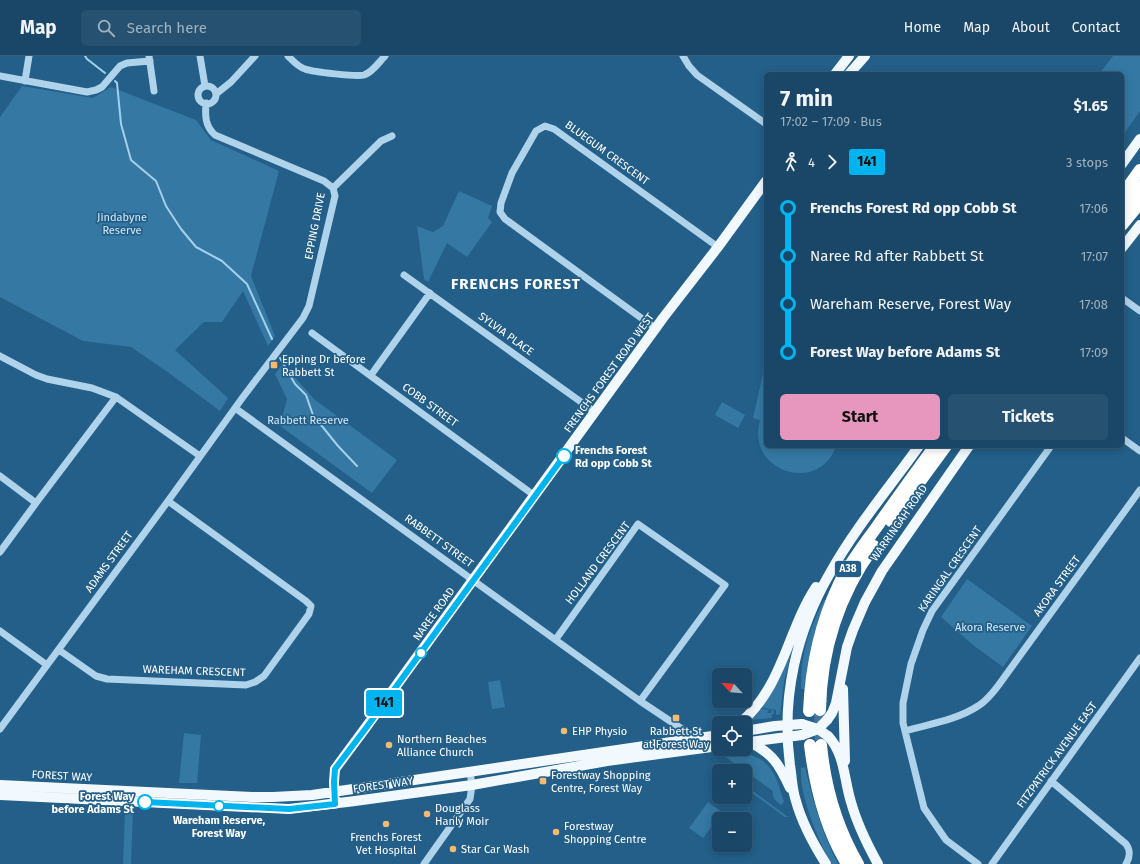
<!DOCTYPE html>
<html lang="en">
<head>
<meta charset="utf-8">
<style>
  :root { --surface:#1a4767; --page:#275170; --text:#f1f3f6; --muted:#9fb2c0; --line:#385f7b; --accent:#e797bd }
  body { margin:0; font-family:"Fira Sans",sans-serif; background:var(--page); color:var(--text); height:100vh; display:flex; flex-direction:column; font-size:15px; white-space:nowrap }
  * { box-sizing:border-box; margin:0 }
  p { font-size:13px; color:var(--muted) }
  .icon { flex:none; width:22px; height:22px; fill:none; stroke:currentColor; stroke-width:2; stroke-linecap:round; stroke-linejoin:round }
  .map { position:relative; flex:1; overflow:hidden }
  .sheet { position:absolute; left:764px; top:16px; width:360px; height:376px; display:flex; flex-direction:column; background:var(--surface); border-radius:6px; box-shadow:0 2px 10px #0003,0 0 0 1px var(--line) }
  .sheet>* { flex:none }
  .badge { padding:0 8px; border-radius:3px; font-size:14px; line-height:26px }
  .needle { width:26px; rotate:296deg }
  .fabs { position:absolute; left:712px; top:612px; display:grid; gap:8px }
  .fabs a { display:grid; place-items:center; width:40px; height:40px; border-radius:6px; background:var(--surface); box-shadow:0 2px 10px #0003,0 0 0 1px var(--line); font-size:20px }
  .map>.badge { position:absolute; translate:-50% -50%; box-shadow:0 0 0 2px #fff }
  .legs { display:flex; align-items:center; gap:6px; height:44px; padding:0 16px; font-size:13px }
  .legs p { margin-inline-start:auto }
  .headline { display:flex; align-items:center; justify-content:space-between; height:68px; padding:0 16px }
  h1 { font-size:22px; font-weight:700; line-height:30px }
  .action { display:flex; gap:8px; margin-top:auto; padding:8px 16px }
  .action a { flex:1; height:46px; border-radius:6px; background:var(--accent); color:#111; font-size:16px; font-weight:700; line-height:46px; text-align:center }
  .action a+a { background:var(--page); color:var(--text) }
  ul { padding:0 16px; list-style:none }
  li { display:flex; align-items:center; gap:14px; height:48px; font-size:15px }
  li i { display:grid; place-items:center; width:6px; height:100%; margin:0 5px; background:currentColor }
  li i::after { content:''; width:10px; height:10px; margin:-5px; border:3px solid; border-radius:50%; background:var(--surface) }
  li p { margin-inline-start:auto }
  li:first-child i { background:linear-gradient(#0000 50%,currentColor 0) }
  li:last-child i { background:linear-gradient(currentColor 50%,#0000 0) }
  header { display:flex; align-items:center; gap:24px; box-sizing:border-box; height:56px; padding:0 20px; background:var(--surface); border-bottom:1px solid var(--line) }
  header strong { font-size:19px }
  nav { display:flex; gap:22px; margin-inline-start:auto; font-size:14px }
  .search { width:280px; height:36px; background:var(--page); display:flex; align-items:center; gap:10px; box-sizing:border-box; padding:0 14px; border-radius:6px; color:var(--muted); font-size:15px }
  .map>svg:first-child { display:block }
  .green { fill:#3478a3 }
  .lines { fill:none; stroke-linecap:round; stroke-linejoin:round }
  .stream { stroke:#a3d0eb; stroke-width:2 }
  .highway-tunnel { stroke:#44779b; stroke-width:12; stroke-dasharray:12 6; stroke-linecap:butt }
  .minor { stroke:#afd3ea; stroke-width:7 }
  .major { stroke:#f2f9fe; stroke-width:10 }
  .highway { stroke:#fff; stroke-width:12 }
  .major-bridge { stroke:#f2f9fe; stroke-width:10 }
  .line-1-casing { stroke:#fff; stroke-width:9 }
  .line-1 { stroke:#00b5ef; stroke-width:6 }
  .poi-dot { fill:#f5ba71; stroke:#235f89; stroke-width:1.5 }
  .stop-1-dot { fill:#fff; stroke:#00b5ef; stroke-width:2 }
  .labels { text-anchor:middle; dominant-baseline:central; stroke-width:3.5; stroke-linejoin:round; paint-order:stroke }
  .shield { fill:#235f89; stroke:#bdcfdc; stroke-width:1 }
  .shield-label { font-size:10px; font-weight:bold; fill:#fff }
  .street-label { font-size:11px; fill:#fff; stroke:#235f89 }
  .park-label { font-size:11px; fill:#d3e9f7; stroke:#235f89 }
  .poi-label { font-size:11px; fill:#fff; stroke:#235f89; text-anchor:start }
  .stop-label { font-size:11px; font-weight:bold; fill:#fff; stroke:#235f89; text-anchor:start }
  .district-label { font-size:15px; font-weight:bold; letter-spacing:1px; fill:#fff; stroke:#235f89 }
</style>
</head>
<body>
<header>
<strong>Map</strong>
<div class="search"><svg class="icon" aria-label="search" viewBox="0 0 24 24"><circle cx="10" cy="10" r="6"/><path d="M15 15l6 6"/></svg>Search here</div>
<nav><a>Home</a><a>Map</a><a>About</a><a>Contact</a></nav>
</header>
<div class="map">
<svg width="1140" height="808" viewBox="0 0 1140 808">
  <rect width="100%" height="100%" fill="#235f89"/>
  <!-- green -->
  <path class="green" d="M1113 0H1140V55L1123 79 1122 78V18H1099Z
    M22 30 93 42 111 31 196 64 211 84 279 115 251 220 275 280 268 290 243 235 222 266H204L175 294 228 342 220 355 169 317 131 291 83 285 0 241V61Z
    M459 135 492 150 488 162 492 166 467 201 447 187 428 226 424 223 417 170 433 176 443 170Z
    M766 304V390H836C820 439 745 416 760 364L753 362Z
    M282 309 293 319 314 343 397 404 372 437 280 370 287 343 275 318Z
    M722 346 745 359 738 372 715 359Z
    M967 523 1032 570 1003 611 973 589 941 561Z
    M824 544H827L805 633H801C800 600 809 573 824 544Z
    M793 590 784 626 780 658 777 659 776 658V654L763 652 761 649Z
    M500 624 505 651 492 653 488 626Z
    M762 653 769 654 767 657H771L772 655 770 654H773L774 657 771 660H773L771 662 751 664 757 654Z
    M184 677 201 679 197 727H179Z
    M739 697C771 700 776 719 784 746L781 749C776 745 772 743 773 735L724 700 725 698Z
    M805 711C813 745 822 777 838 808H831C818 784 799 739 801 712Z
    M745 729 788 761H785L745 732Z
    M708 746 722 756 703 782 689 772Z
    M125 755H133L131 808H123Z"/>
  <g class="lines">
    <!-- stream -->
    <path class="stream" d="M85 0 87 3 105 17
      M115 25 117 27 121 68 131 104 156 125 166 150 181 173 196 191 222 205 247 228 272 283
      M280 302 295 328 306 339 313 359 338 390 357 410"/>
    <!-- highway-tunnel -->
    <path class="highway-tunnel" d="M820 654 821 689"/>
    <!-- minor -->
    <path class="minor" d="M149 0 154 35
      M200 0 205 30
      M288 0C293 5 298 11 305 13 313 16 357 21 364 19 373 16 379 6 385 0
      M683 0 689 10 697 19 766 68
      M0 20 87 36 96 34 102 31 120 10 127 7 150 5
      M25 25 29 0
      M198 39a9 9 0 1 1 18 0a9 9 0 1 1-18 0Z
      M216 38 231 26 255 0
      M333 132 381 85 392 80
      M404 219 595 356
      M1122 242 1140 255
      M655 272 505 163 500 156 501 147 512 117 536 75 545 70 554 73 718 191
      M312 277 535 440
      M0 300 36 319 47 323 92 332 116 341 200 400
      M371 319 430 237
      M235 352 640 645 697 683
      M1122 382 1140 395
      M0 420 36 447
      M0 496 36 447 116 341
      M0 575 47 609
      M556 583 638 468 725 529 640 645
      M59 594 96 620 107 623 246 629 255 626 264 620 309 558 311 550 306 545 168 445
      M0 673 168 445 243 341 303 262 309 250 335 140 333 132 324 125 215 79C205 70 205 60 206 47
      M905 675C929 668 957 664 978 650 988 644 996 633 1003 623L1140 434
      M1051 725 1126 788C1131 795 1130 801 1126 808
      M424 808 470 743 472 729 470 716
      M978 808 946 784 924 752 903 667V647L911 608 923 574 932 555 1051 390
      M992 808 1140 602"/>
    <!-- major -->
    <path class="major" d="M835 18 849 0
      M849 18 865 0
      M1122 108 1140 83
      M1122 192 1140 169
      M843 633 845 705
      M827 664 832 657 836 647 847 591 853 574 865 546 882 515 969 390
      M740 667C783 631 787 575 816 531
      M745 675 775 670 802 668
      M828 680C845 698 844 724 851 746 857 768 867 788 878 808
      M749 686C773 697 780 710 790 732
      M749 686 802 679
      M0 729 252 741H273L312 739 353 733 719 679
      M0 739 289 753 355 745 472 729 607 705 719 690
      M335 747 334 726 335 713 366 671 663 262 718 191 766 125
      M826 808C814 789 802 767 796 745 792 734 792 721 790 709 781 642 796 576 830 517 855 472 889 432 919 390"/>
    <!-- highway -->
    <path class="highway" d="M1122 139 1140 114
      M1122 155 1140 131
      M1122 169 1140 147
      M891 465 946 390
      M820 654C821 593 838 540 874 490
      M809 655C811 611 820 568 839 528 849 508 863 490 876 472 895 445 915 417 935 390
      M810 689C815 730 825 772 847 808
      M821 689C825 731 837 772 858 808"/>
    <!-- major-bridge -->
    <path class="major-bridge" d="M802 668 818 673 828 680
      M802 679 818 673 827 664"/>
  </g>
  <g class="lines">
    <!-- line-1 casing -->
    <g class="line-1-casing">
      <path id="line-1" d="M145 746 289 753 335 748 334 726 335 713 366 672 564 400"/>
    </g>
    <!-- line-1 -->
    <use href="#line-1" class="line-1"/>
  </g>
  <!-- markers -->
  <g class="poi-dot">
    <rect x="270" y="305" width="8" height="8" rx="2"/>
    <rect x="672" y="658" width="8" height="8" rx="2"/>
    <circle cx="564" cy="675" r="4"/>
    <circle cx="389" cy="689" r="4"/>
    <rect x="539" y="721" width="8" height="8" rx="2"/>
    <circle cx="427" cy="758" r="4"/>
    <circle cx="386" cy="768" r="4"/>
    <circle cx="556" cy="776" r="4"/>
    <circle cx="453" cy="793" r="4"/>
  </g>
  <g class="stop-1-dot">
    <circle cx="564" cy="400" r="7"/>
    <circle cx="421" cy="597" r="5"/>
    <circle cx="145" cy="746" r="7"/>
    <circle cx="219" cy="750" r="5"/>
  </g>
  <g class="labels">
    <!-- shield labels -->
    <rect class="shield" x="835" y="505" width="26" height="16" rx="3"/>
    <g class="shield-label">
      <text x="848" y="513">A38</text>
    </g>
    <!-- street labels -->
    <g class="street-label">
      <text transform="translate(607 97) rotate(36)">BLUEGUM CRESCENT</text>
      <text transform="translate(315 170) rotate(-79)">EPPING DRIVE</text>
      <text transform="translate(506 278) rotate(36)">SYLVIA PLACE</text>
      <text transform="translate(609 317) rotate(-54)">FRENCHS FOREST ROAD WEST</text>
      <text transform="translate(430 349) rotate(36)">COBB STREET</text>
      <text transform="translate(899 467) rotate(-55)">WARRINGAH ROAD</text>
      <text transform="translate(439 485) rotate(36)">RABBETT STREET</text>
      <text transform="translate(109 506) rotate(-54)">ADAMS STREET</text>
      <text transform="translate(598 507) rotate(-53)">HOLLAND CRESCENT</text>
      <text transform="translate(950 513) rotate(-55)">KARINGAL CRESCENT</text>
      <text transform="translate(1057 530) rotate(-54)">AKORA STREET</text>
      <text transform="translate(434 558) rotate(-54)">NAREE ROAD</text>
      <text transform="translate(194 615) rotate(2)">WAREHAM CRESCENT</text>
      <text transform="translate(1057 699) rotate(-54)">FITZPATRICK AVENUE EAST</text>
      <text transform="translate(62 720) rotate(3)">FOREST WAY</text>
      <text transform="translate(383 729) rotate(-8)">FOREST WAY</text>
    </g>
    <!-- park labels -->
    <g class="park-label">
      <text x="122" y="161">Jindabyne<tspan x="122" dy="13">Reserve</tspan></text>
      <text x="308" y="364">Rabbett Reserve</text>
      <text x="990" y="571">Akora Reserve</text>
    </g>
    <!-- poi labels -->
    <g class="poi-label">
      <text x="282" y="303">Epping Dr before<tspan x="282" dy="13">Rabbett St</tspan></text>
      <text x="572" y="675">EHP Physio</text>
      <text x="676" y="675" text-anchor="middle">Rabbett St<tspan x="676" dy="13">at Forest Way</tspan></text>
      <text x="397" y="683">Northern Beaches<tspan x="397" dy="13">Alliance Church</tspan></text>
      <text x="551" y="719">Forestway Shopping<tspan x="551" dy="13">Centre, Forest Way</tspan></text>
      <text x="435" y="752">Douglass<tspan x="435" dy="13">Hanly Moir</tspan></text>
      <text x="564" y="770">Forestway<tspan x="564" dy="13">Shopping Centre</tspan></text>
      <text x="386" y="781" text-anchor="middle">Frenchs Forest<tspan x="386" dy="13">Vet Hospital</tspan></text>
      <text x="461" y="793">Star Car Wash</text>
    </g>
    <!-- stop labels -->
    <g class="stop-label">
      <text x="575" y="394">Frenchs Forest<tspan x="575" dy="13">Rd opp Cobb St</tspan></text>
      <text x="134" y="740" text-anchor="end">Forest Way<tspan x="134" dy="13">before Adams St</tspan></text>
      <text x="219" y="764" text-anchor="middle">Wareham Reserve,<tspan x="219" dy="13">Forest Way</tspan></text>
    </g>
    <!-- district labels -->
    <g class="district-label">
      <text x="516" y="228">FRENCHS FOREST</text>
    </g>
  </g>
</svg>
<div class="fabs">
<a><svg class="needle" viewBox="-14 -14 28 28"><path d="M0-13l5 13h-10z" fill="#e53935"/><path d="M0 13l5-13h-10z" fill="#9fb2c0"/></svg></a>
<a><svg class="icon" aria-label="locate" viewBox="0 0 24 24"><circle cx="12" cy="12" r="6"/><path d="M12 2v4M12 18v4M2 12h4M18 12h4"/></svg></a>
<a>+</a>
<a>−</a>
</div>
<b class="badge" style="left:384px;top:647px;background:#00b5ef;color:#111">141</b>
<section class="sheet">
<div class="headline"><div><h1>7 min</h1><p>17:02 – 17:09 · Bus</p></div><b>$1.65</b></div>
<div class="legs"><svg class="icon" aria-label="walk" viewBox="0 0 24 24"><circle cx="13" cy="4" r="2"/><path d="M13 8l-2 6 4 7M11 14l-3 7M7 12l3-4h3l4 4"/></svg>4<svg class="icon" aria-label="forward" viewBox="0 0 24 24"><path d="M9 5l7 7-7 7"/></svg><b class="badge" style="background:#00b5ef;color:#111">141</b><p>3 stops</p></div>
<ul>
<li><i style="color:#00b5ef"></i><b>Frenchs Forest Rd opp Cobb St</b><p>17:06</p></li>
<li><i style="color:#00b5ef"></i><span>Naree Rd after Rabbett St</span><p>17:07</p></li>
<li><i style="color:#00b5ef"></i><span>Wareham Reserve, Forest Way</span><p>17:08</p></li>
<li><i style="color:#00b5ef"></i><b>Forest Way before Adams St</b><p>17:09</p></li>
</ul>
<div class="action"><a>Start</a><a>Tickets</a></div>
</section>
</div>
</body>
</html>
